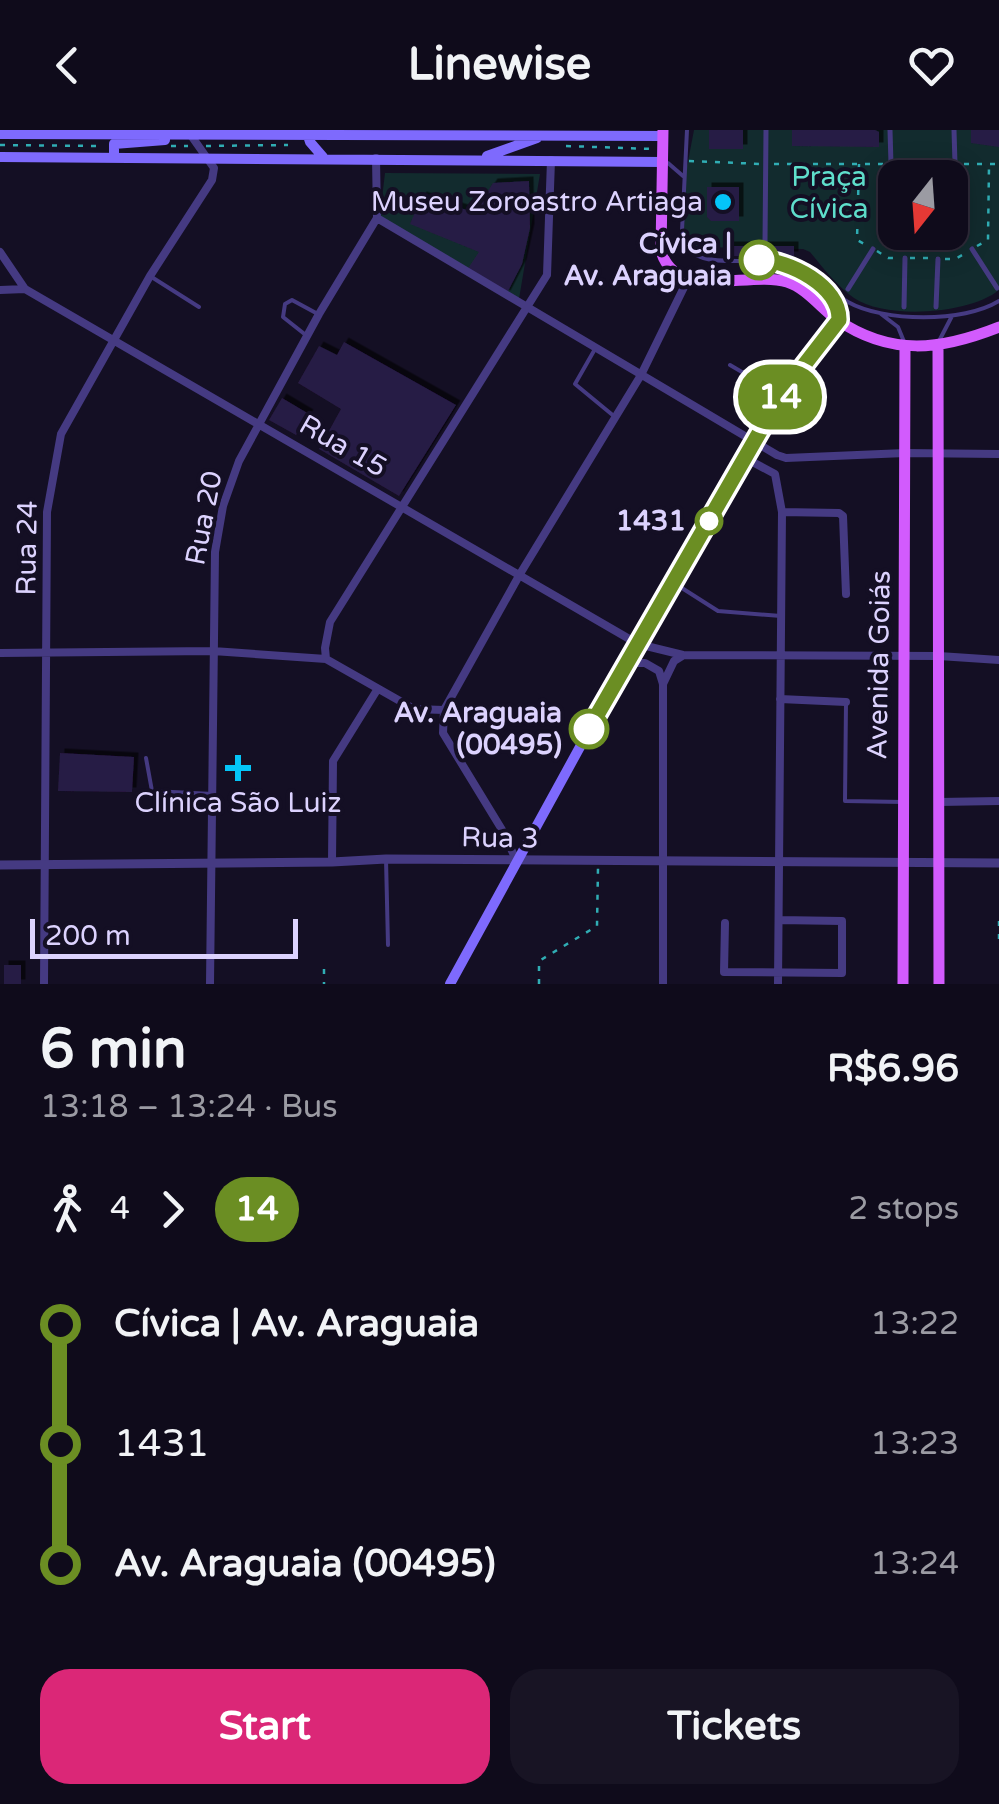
<!DOCTYPE html>
<html lang="en">
<head>
<meta charset="utf-8">
<style>
  :root { --surface:#0f0b1b; --page:#181424; --text:#f1f3f6; --muted:#9b9ba3; --line:#2f2b3a; --accent:#db2777 }
  body { margin:0; font-family:"Varela Round",sans-serif; background:var(--page); color:var(--text); height:100vh; display:flex; flex-direction:column; font-size:38px; white-space:nowrap }
  * { box-sizing:border-box; margin:0 }
  p { font-size:32px; color:var(--muted) }
  .icon { flex:none; width:55px; height:55px; fill:none; stroke:currentColor; stroke-width:2; stroke-linecap:round; stroke-linejoin:round }
  .map { position:relative; height:854px; overflow:hidden }
  .panel { display:flex; flex-direction:column; background:var(--surface); flex:1 }
  .panel>* { flex:none }
  .badge { padding:0 20px; border-radius:32px; font-size:35px; line-height:65px }
  .needle { width:65px; rotate:197deg }
  .controls { position:absolute; left:878px; top:30px; display:grid; gap:20px }
  .controls a { display:grid; place-items:center; width:90px; height:90px; border-radius:20px; background:var(--surface); box-shadow:0 5px 25px #0003,0 0 0 2px var(--line); font-size:50px }
  .scale { position:absolute; left:30px; bottom:25px; width:268px; box-sizing:border-box; padding-left:10px; border:5px solid #dcd2fe; border-top:0; font-size:28px; line-height:35px; white-space:nowrap; color:#dcd2fe; -webkit-text-stroke:8px #140f24; paint-order:stroke }
  .map>.badge { position:absolute; translate:-50% -50%; box-shadow:0 0 0 5px #fff }
  .legs { display:flex; align-items:center; gap:15px; height:110px; padding:0 40px; font-size:32px }
  .legs p { margin-inline-start:auto }
  .headline { display:flex; align-items:center; justify-content:space-between; height:170px; padding:0 40px }
  h1 { font-size:55px; font-weight:700; line-height:75px }
  .cta { display:flex; gap:20px; margin-top:auto; padding:20px 40px }
  .cta a { flex:1; height:115px; border-radius:30px; background:var(--accent); color:#fff; font-size:40px; font-weight:700; line-height:115px; text-align:center }
  .cta a+a { background:var(--page); color:var(--text) }
  ul { padding:0 40px; list-style:none }
  li { display:flex; align-items:center; gap:35px; height:120px; font-size:38px }
  li i { display:grid; place-items:center; width:15px; height:100%; margin:0 12px; background:currentColor }
  li i::after { content:''; width:25px; height:25px; margin:-12px; border:8px solid; border-radius:50%; background:var(--surface) }
  li p { margin-inline-start:auto }
  li:first-child i { background:linear-gradient(#0000 50%,currentColor 0) }
  li:last-child i { background:linear-gradient(currentColor 50%,#0000 0) }
  header { display:flex; justify-content:space-between; align-items:center; height:130px; padding:0 40px; background:var(--surface); font-size:45px; font-weight:700 }
  .map>svg:first-child { display:block }
  .green { fill:#122b2e; fill-rule:evenodd }
  .building { fill:#281b44; filter:url(#shadow) }
  .lines { fill:none; stroke-linecap:round; stroke-linejoin:round }
  .path { stroke:#30adb4; stroke-width:2.5; stroke-dasharray:5 8; stroke-linecap:butt }
  .service { stroke:#453a82; stroke-width:4 }
  .pedestrian { stroke:#453a82; stroke-width:5 }
  .minor { stroke:#453a82; stroke-width:8 }
  .tertiary { stroke:#453a82; stroke-width:9 }
  .secondary { stroke:#7e6afd; stroke-width:10 }
  .primary { stroke:#d25bfd; stroke-width:11 }
  .line-1-casing { stroke:#fff; stroke-width:22 }
  .line-1 { stroke:#6b8e23; stroke-width:15 }
  .poi-dot { fill:#04c5f8; stroke:#140f24; stroke-width:4 }
  .stop-1-dot { fill:#fff; stroke:#6b8e23; stroke-width:5 }
  .labels { text-anchor:middle; dominant-baseline:central; stroke-width:8; stroke-linejoin:round; paint-order:stroke }
  .park-label { font-size:28px; fill:#5fdecc; stroke:#140f24 }
  .poi-label { font-size:28px; fill:#dcd2fe; stroke:#140f24; text-anchor:end }
  .stop-label { font-size:28px; font-weight:bold; fill:#dcd2fe; stroke:#140f24; text-anchor:end }
  .street-label { font-size:28px; fill:#dcd2fe; stroke:#140f24 }
</style>
</head>
<body>
<header><svg class="icon" aria-label="back" viewBox="0 0 24 24"><path d="M15 5l-7 7 7 7"/></svg>Linewise<svg class="icon" aria-label="heart" viewBox="0 0 24 24"><path d="M12 20l-8-8c-3-5 5-10 8-4 3-6 11-1 8 4z"/></svg></header>
<div class="map">
<svg width="999" height="854" viewBox="0 0 999 854">
  <defs>
    <filter id="shadow"><feDropShadow dx="4.5" dy="-4.5" stdDeviation="0" flood-color="#0009"/></filter>
  </defs>
  <rect width="100%" height="100%" fill="#140f24"/>
  <!-- green -->
  <path class="green" d="M694 0H999V160C970 184 886 190 854 168 837 156 823 138 810 122L803 119 698 117 687 109 684 102 685 47ZM895 48H950V102H895Z
    M385 43 540 44 519 169 383 95 380 85Z"/>
  <!-- building -->
  <path class="building" d="M709 0H743V19H709Z
    M792 0H875L879 2V17L792 16Z
    M971 0H999V17L971 13Z
    M529 51 530 98 522 134 506 165 467 140 479 122 410 94 422 66 467 80 482 71 493 53Z
    M707 57H739V91H711L707 87Z
    M725 116H794V126H725Z
    M344 212 456 275 399 366 319 319 341 279 298 253 319 216 337 225Z
    M282 268 309 284 296 305 269 290Z
    M60 623 134 627 132 662 58 661Z
    M4 835H21V854H4Z"/>
  <g class="lines">
    <!-- path -->
    <path class="path" d="M0 15 103 16
      M171 16H188
      M206 16 288 15
      M566 16 653 19
      M689 31 761 34
      M774 34H886
      M859 34 857 110 866 115
      M899 34H946
      M964 34H999
      M977 116 988 110 989 36
      M877 121 888 128H897
      M910 128H932
      M945 129H955L966 123
      M999 791V816
      M324 839V854
      M539 854V831L597 796 598 738"/>
    <!-- service -->
    <path class="service" d="M687 0 682 101C683 148 758 123 789 134 811 142 827 160 848 172 883 192 964 193 999 171
      M668 33 683 46
      M806 145 834 171 839 187
      M150 146 199 177
      M881 184 898 197 905 214
      M307 206 283 187 285 174 292 170 316 183
      M938 213 952 186
      M595 219 575 254 615 287
      M730 235 781 265
      M674 453 718 481 781 486
      M846 573 845 671 903 672
      M146 628 152 661 213 664
      M386 729 388 815"/>
    <!-- pedestrian -->
    <path class="pedestrian" d="M890 0 891 34
      M954 0 955 34
      M765 112 766 0
      M972 119 997 158
      M848 159 873 119
      M904 177 905 128
      M936 177 938 129"/>
    <!-- minor -->
    <path class="minor" d="M377 88 777 325 786 328 905 323 999 324
      M0 122 25 159
      M0 160 25 159 638 514 683 525 939 526 999 530
      M745 328 775 344 782 382 778 854
      M782 382 839 383 843 386 846 464
      M0 523 213 521 326 529 414 579 444 580
      M326 529 325 518 330 492 547 145 551 30
      M626 533H645L659 541 663 554V854
      M663 554 674 531 682 526
      M780 569 846 572
      M939 672 999 671
      M516 730 504 703 443 603 444 580 520 444 641 245 688 149
      M332 732 333 631 377 560
      M725 793 724 842 842 843V791L779 790
      M44 854 47 382 61 304 150 146 212 50 214 38 190 4
      M210 854 215 422 223 376 239 331 319 184 377 88 376 28"/>
    <!-- tertiary -->
    <path class="tertiary" d="M0 735 332 732 386 729 999 733"/>
    <!-- secondary -->
    <path class="secondary" d="M306 0 310 12 323 27
      M0 4 663 6
      M487 26 537 8
      M0 27 663 32
      M114 27V14L165 10
      M450 854 626 533 781 265 839 191"/>
    <!-- primary -->
    <path class="primary" d="M663 0 661 121C676 173 749 140 787 152 806 158 820 177 836 189 891 227 941 220 999 197
      M938 217 939 854
      M903 854 905 216"/>
  </g>
  <g class="lines">
    <!-- line-1 casing -->
    <g class="line-1-casing">
      <path id="line-1" d="M589 599 781 265 839 190C840 156 789 130 759 130"/>
    </g>
    <!-- line-1 -->
    <use href="#line-1" class="line-1"/>
  </g>
  <!-- markers -->
  <g class="poi-dot">
    <circle cx="723" cy="72" r="10"/>
    <path d="M233 623h10v10h10v10h-10v10h-10v-10h-10v-10h10z"/>
  </g>
  <g class="stop-1-dot">
    <circle cx="759" cy="130" r="18"/>
    <circle cx="709" cy="391" r="12"/>
    <circle cx="589" cy="599" r="18"/>
  </g>
  <g class="labels">
    <!-- park labels -->
    <g class="park-label">
      <text x="829" y="47">Praça<tspan x="829" dy="32">Cívica</tspan></text>
    </g>
    <!-- poi labels -->
    <g class="poi-label">
      <text x="703" y="72">Museu Zoroastro Artiaga</text>
      <text x="238" y="673" text-anchor="middle">Clínica São Luiz</text>
    </g>
    <!-- stop labels -->
    <g class="stop-label">
      <text x="732" y="114">Cívica |<tspan x="732" dy="32">Av. Araguaia</tspan></text>
      <text x="686" y="391">1431</text>
      <text x="562" y="583">Av. Araguaia<tspan x="562" dy="32">(00495)</tspan></text>
    </g>
    <!-- street labels -->
    <g class="street-label">
      <text transform="translate(343 316) rotate(30)">Rua 15</text>
      <text transform="translate(204 388) rotate(-79)">Rua 20</text>
      <text transform="translate(27 418) rotate(-89)">Rua 24</text>
      <text transform="translate(879 535) rotate(-89)">Avenida Goiás</text>
      <text transform="translate(500 708) rotate(1)">Rua 3</text>
    </g>
  </g>
</svg>
<div class="controls">
<a><svg class="needle" viewBox="-14 -14 28 28"><path d="M0-13l5 13h-10z" fill="#e53935"/><path d="M0 13l5-13h-10z" fill="#9b9ba3"/></svg></a>
</div>
<div class="scale">200 m</div>
<b class="badge" style="left:780px;top:267px;background:#6b8e23;color:#fff">14</b>
</div>
<section class="panel">
<div class="headline"><div><h1>6 min</h1><p>13:18 – 13:24 · Bus</p></div><b>R$6.96</b></div>
<div class="legs"><svg class="icon" aria-label="walk" viewBox="0 0 24 24"><circle cx="13" cy="4" r="2"/><path d="M13 8l-2 6 4 7M11 14l-3 7M7 12l3-4h3l4 4"/></svg>4<svg class="icon" aria-label="forward" viewBox="0 0 24 24"><path d="M9 5l7 7-7 7"/></svg><b class="badge" style="background:#6b8e23;color:#fff">14</b><p>2 stops</p></div>
<ul>
<li><i style="color:#6b8e23"></i><b>Cívica | Av. Araguaia</b><p>13:22</p></li>
<li><i style="color:#6b8e23"></i><span>1431</span><p>13:23</p></li>
<li><i style="color:#6b8e23"></i><b>Av. Araguaia (00495)</b><p>13:24</p></li>
</ul>
<div class="cta"><a>Start</a><a>Tickets</a></div>
</section>
</body>
</html>
